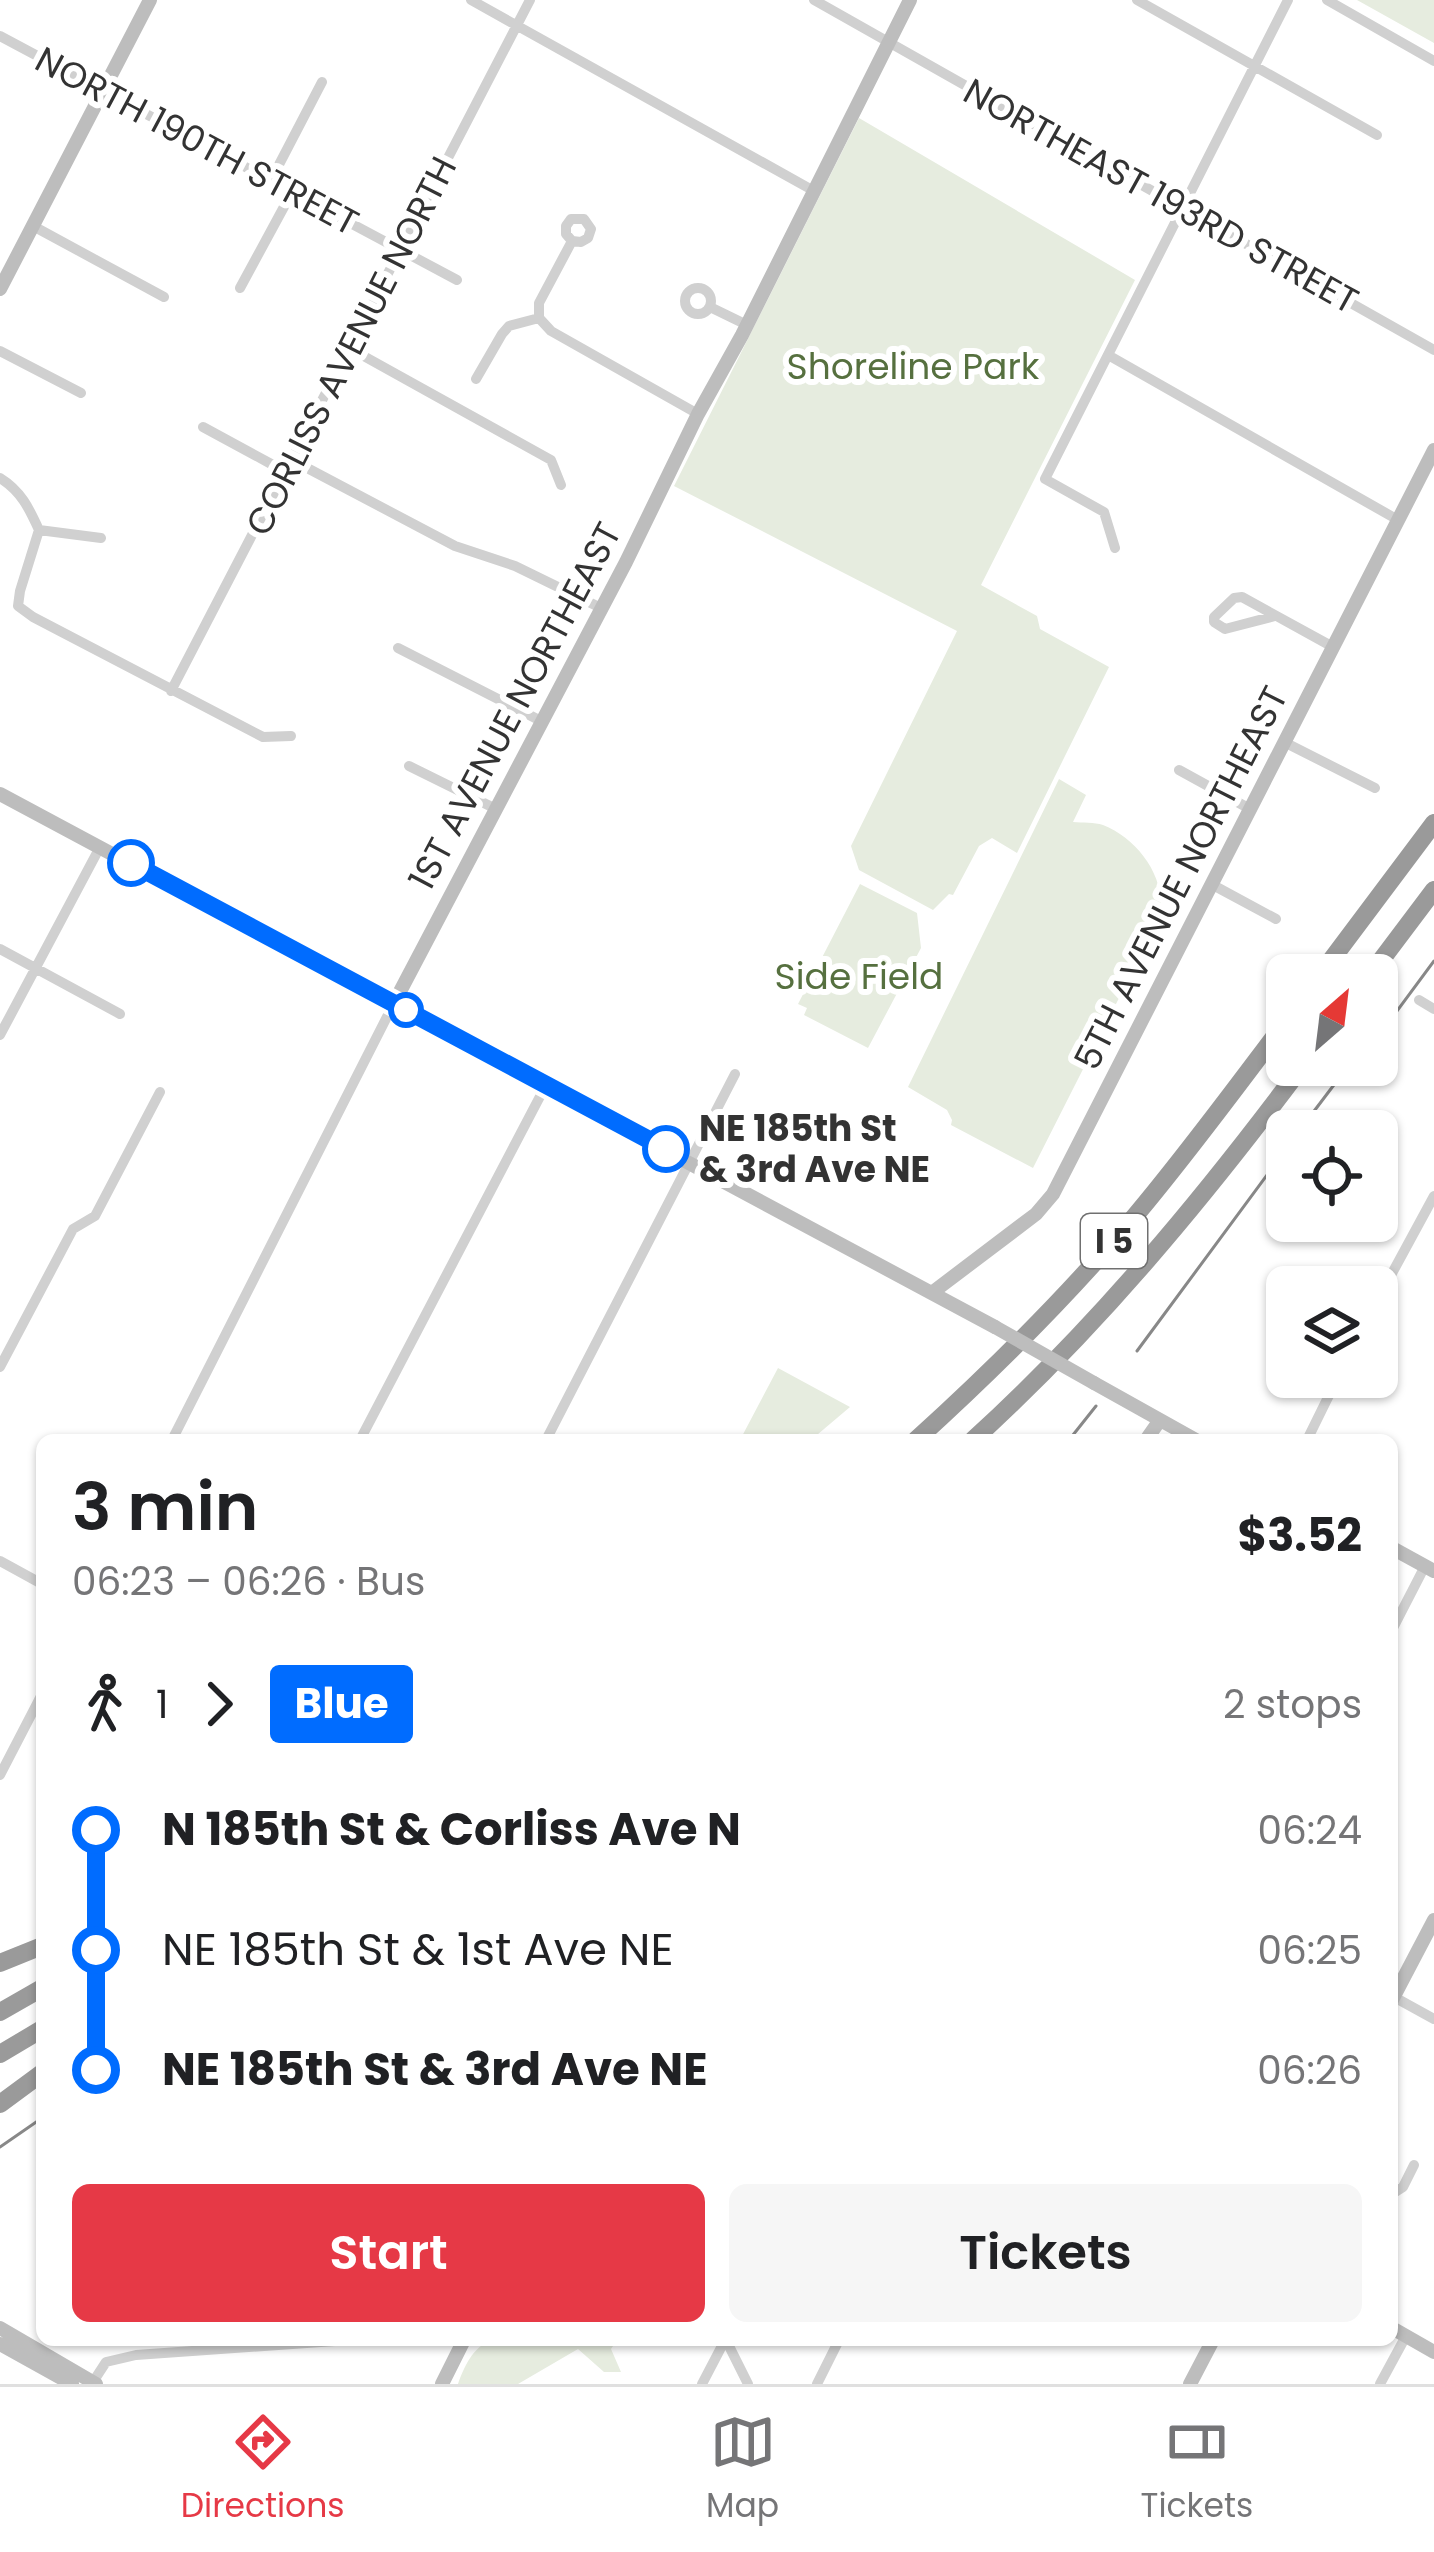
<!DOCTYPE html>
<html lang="en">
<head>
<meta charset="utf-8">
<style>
  :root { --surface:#fff; --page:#f6f6f6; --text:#202124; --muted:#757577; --line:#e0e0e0; --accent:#e63946 }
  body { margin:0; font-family:Poppins,sans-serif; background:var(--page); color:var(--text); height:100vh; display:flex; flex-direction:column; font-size:45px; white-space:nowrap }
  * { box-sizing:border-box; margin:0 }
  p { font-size:39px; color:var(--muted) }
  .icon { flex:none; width:66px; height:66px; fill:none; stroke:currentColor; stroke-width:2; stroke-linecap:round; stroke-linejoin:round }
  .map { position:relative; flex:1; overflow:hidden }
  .details { position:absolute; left:36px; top:1434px; width:1362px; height:912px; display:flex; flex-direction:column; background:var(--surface); border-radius:18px; box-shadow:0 3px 9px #0004 }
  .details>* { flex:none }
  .badge { padding:0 24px; border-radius:9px; font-size:42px; line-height:78px }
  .needle { width:78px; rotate:28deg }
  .tools { position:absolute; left:1266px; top:954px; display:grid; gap:24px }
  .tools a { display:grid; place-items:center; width:132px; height:132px; border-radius:18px; background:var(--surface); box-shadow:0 3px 9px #0004; font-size:60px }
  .map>.badge { position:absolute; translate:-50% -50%; box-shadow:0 0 0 6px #fff }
  .legs { display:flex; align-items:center; gap:18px; height:132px; padding:0 36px; font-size:39px }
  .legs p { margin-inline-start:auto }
  .overview { display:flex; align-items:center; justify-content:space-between; height:204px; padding:0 36px }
  h1 { font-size:66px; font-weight:600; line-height:90px }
  .button { display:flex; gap:24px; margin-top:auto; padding:24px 36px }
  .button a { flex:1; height:138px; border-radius:18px; background:var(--accent); color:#fff; font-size:48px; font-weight:600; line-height:138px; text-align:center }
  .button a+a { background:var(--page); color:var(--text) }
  ul { padding:0 36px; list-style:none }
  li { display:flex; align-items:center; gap:42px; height:120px; font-size:45px }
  li i { display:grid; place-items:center; width:18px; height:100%; margin:0 15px; background:currentColor }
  li i::after { content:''; width:30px; height:30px; margin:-15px; border:9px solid; border-radius:50%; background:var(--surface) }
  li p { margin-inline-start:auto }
  li:first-child i { background:linear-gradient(#0000 50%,currentColor 0) }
  li:last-child i { background:linear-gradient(currentColor 50%,#0000 0) }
  .tab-bar { display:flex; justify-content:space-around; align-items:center; height:168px; border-top:3px solid var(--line); background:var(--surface); font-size:33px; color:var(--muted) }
  .tab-bar a { display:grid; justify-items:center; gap:6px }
  .tab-bar .current { color:var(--accent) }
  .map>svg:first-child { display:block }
  .green { fill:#e6ecdf }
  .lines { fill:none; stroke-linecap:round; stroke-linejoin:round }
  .street { stroke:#d0d0d0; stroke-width:10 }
  .secondary { stroke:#bdbdbd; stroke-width:14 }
  .highway { stroke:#9a9a9a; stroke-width:18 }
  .tram { stroke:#888; stroke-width:3 }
  .secondary-bridge { stroke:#bdbdbd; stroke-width:14 }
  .line-1-casing { stroke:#fff; stroke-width:27 }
  .line-1 { stroke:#006cff; stroke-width:18 }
  .stop-1-dot { fill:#fff; stroke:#006cff; stroke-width:6 }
  .labels { text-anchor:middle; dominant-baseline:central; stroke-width:12; stroke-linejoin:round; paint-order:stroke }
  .shield { fill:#fff; stroke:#707070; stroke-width:3 }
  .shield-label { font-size:33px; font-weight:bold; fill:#333 }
  .street-label { font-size:36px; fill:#333; stroke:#fff }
  .park-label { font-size:36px; fill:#56703f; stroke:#fff }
  .stop-label { font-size:36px; font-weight:bold; fill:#333; stroke:#fff; text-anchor:start }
</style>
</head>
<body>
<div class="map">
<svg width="1434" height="2384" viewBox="0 0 1434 2384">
  <rect width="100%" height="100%" fill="#fff"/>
  <!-- green -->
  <path class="green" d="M1357 0H1434V43Z
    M859 118 1135 280 981 585 1037 616 1040 629 1109 667 1017 853 992 838 979 846 953 895 949 894 933 910 859 870 851 846 957 631 674 486Z
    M1059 779 1086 795 1073 822C1083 823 1094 822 1103 825 1139 839 1169 881 1159 919L1033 1168 951 1125 952 1120 947 1110 908 1087Z
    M860 884 917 913 921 948 868 1048 804 1015 807 1008 798 1004Z
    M778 1368 850 1407 811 1440H740Z
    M491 2340H617L611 2349 621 2372H604L578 2349 518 2384H458C464 2367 473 2347 491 2340Z"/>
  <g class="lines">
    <!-- street -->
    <path class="street" d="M471 0 814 191
      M814 0 1434 350
      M1137 0 1377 135
      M1327 0 1434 61
      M0 36 457 280
      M271 180 322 82
      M33 226 164 297
      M240 288 292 192
      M685 301a13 13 0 1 1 26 0a13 13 0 1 1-26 0Z
      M710 307 747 325
      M539 318V303L572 241 566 234V226L571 219H584L591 229 588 238 581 242 572 241
      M351 349 551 460 561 485
      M0 351 81 393
      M1108 355 1398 520
      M476 379 502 334 509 326 539 318 551 331 698 414
      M203 427 273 465 292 460 455 546 515 566 601 608
      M0 478C21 491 29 508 39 530
      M39 530 20 591 18 606 33 617 263 737 291 736
      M39 530 101 538
      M1115 548 1104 512 1045 479 1288 0
      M1275 616 1225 629 1214 622V617L1234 598 1242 597 1333 647
      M398 648 541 721
      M171 691 530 0
      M1284 742 1375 788
      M409 766 494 808
      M1179 770 1250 809
      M1211 884 1276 919
      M0 949 120 1014
      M1419 1000 1434 1009
      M0 1035 100 847
      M1377 1301 1434 1196
      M0 1367 73 1229 95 1216 160 1092
      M172 1440 394 1003
      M360 1440 546 1085
      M546 1440 735 1074
      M1307 1440 1338 1377
      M0 1561 42 1584
      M1392 1630 1425 1566
      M0 1775 42 1694
      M1394 1997 1434 2019
      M1392 2194 1403 2187 1414 2165
      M726 2340 748 2384
      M93 2382 106 2362 136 2355 349 2340
      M702 2384 725 2340
      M817 2384 839 2340
      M1380 2384 1406 2336"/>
    <!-- secondary -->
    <path class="secondary" d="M0 289 150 0
      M0 794 995 1327
      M394 1003 626 562 698 414 742 335 910 0
      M933 1292 1036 1214 1053 1194 1434 450
      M1094 1383 1196 1440
      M1146 1440 1160 1420
      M1392 1548 1434 1571
      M1392 2000 1434 1920
      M0 2328 96 2384
      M1392 2328 1434 2352
      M0 2344 72 2384
      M442 2384 464 2340
      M1190 2384 1213 2340"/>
    <!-- highway -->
    <path class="highway" d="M1320 975 1434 823
      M1370 975 1434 890
      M916 1440C993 1370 1068 1296 1135 1216 1188 1153 1237 1086 1287 1020
      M973 1440C1097 1327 1203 1199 1303 1065
      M0 1963 42 1946
      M0 2012 42 1988
      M0 2054 42 2029
      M0 2104 42 2073"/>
    <!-- tram -->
    <path class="tram" d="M1377 1038 1434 961
      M1299 1131 1349 1065
      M1137 1351 1287 1148
      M1069 1440 1096 1406
      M0 2147 42 2118"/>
    <!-- secondary-bridge -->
    <path class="secondary-bridge" d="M995 1327 1094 1383"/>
  </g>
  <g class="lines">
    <!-- line-1 casing -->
    <g class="line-1-casing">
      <path id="line-1" d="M131 863 666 1149"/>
    </g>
    <!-- line-1 -->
    <use href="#line-1" class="line-1"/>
  </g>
  <!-- markers -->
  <g class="stop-1-dot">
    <circle cx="131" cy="863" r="21"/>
    <circle cx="406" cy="1010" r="15"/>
    <circle cx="666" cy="1149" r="21"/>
  </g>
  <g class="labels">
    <!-- shield labels -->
    <rect class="shield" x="1081" y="1214" width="66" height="54" rx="9"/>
    <g class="shield-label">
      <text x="1114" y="1241">I 5</text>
    </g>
    <!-- street labels -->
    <g class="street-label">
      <text transform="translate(197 141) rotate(28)">NORTH 190TH STREET</text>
      <text transform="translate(1161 196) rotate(29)">NORTHEAST 193RD STREET</text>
      <text transform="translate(351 346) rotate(-63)">CORLISS AVENUE NORTH</text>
      <text transform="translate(515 706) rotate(-62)">1ST AVENUE NORTHEAST</text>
      <text transform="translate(1181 878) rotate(-63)">5TH AVENUE NORTHEAST</text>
    </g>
    <!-- park labels -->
    <g class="park-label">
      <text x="913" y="366">Shoreline Park</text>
      <text x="859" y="976">Side Field</text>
    </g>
    <!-- stop labels -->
    <g class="stop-label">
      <text x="699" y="1128">NE 185th St<tspan x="699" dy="41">&amp; 3rd Ave NE</tspan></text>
    </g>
  </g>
</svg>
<div class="tools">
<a><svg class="needle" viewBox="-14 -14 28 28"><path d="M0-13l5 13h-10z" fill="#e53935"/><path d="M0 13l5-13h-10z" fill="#757577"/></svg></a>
<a><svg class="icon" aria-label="locate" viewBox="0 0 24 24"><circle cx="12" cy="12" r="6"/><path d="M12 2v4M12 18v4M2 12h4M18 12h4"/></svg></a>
<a><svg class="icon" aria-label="layers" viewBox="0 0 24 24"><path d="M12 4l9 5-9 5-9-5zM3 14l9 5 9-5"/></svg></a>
</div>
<section class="details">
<div class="overview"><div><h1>3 min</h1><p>06:23 – 06:26 · Bus</p></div><b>$3.52</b></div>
<div class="legs"><svg class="icon" aria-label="walk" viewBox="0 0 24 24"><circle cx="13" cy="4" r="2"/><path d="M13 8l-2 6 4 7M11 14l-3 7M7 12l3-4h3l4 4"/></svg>1<svg class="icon" aria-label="forward" viewBox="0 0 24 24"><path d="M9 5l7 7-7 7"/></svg><b class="badge" style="background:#006cff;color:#fff">Blue</b><p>2 stops</p></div>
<ul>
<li><i style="color:#006cff"></i><b>N 185th St &amp; Corliss Ave N</b><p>06:24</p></li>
<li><i style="color:#006cff"></i><span>NE 185th St &amp; 1st Ave NE</span><p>06:25</p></li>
<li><i style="color:#006cff"></i><b>NE 185th St &amp; 3rd Ave NE</b><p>06:26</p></li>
</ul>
<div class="button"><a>Start</a><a>Tickets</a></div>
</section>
</div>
<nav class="tab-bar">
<a class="current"><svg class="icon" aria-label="directions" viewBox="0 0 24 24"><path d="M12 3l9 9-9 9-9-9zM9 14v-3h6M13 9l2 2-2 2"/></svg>Directions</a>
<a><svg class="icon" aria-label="map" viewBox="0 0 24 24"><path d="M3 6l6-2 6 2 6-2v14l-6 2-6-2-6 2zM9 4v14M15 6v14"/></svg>Map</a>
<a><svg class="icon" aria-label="tickets" viewBox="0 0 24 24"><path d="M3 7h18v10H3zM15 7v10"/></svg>Tickets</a>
</nav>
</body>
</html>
